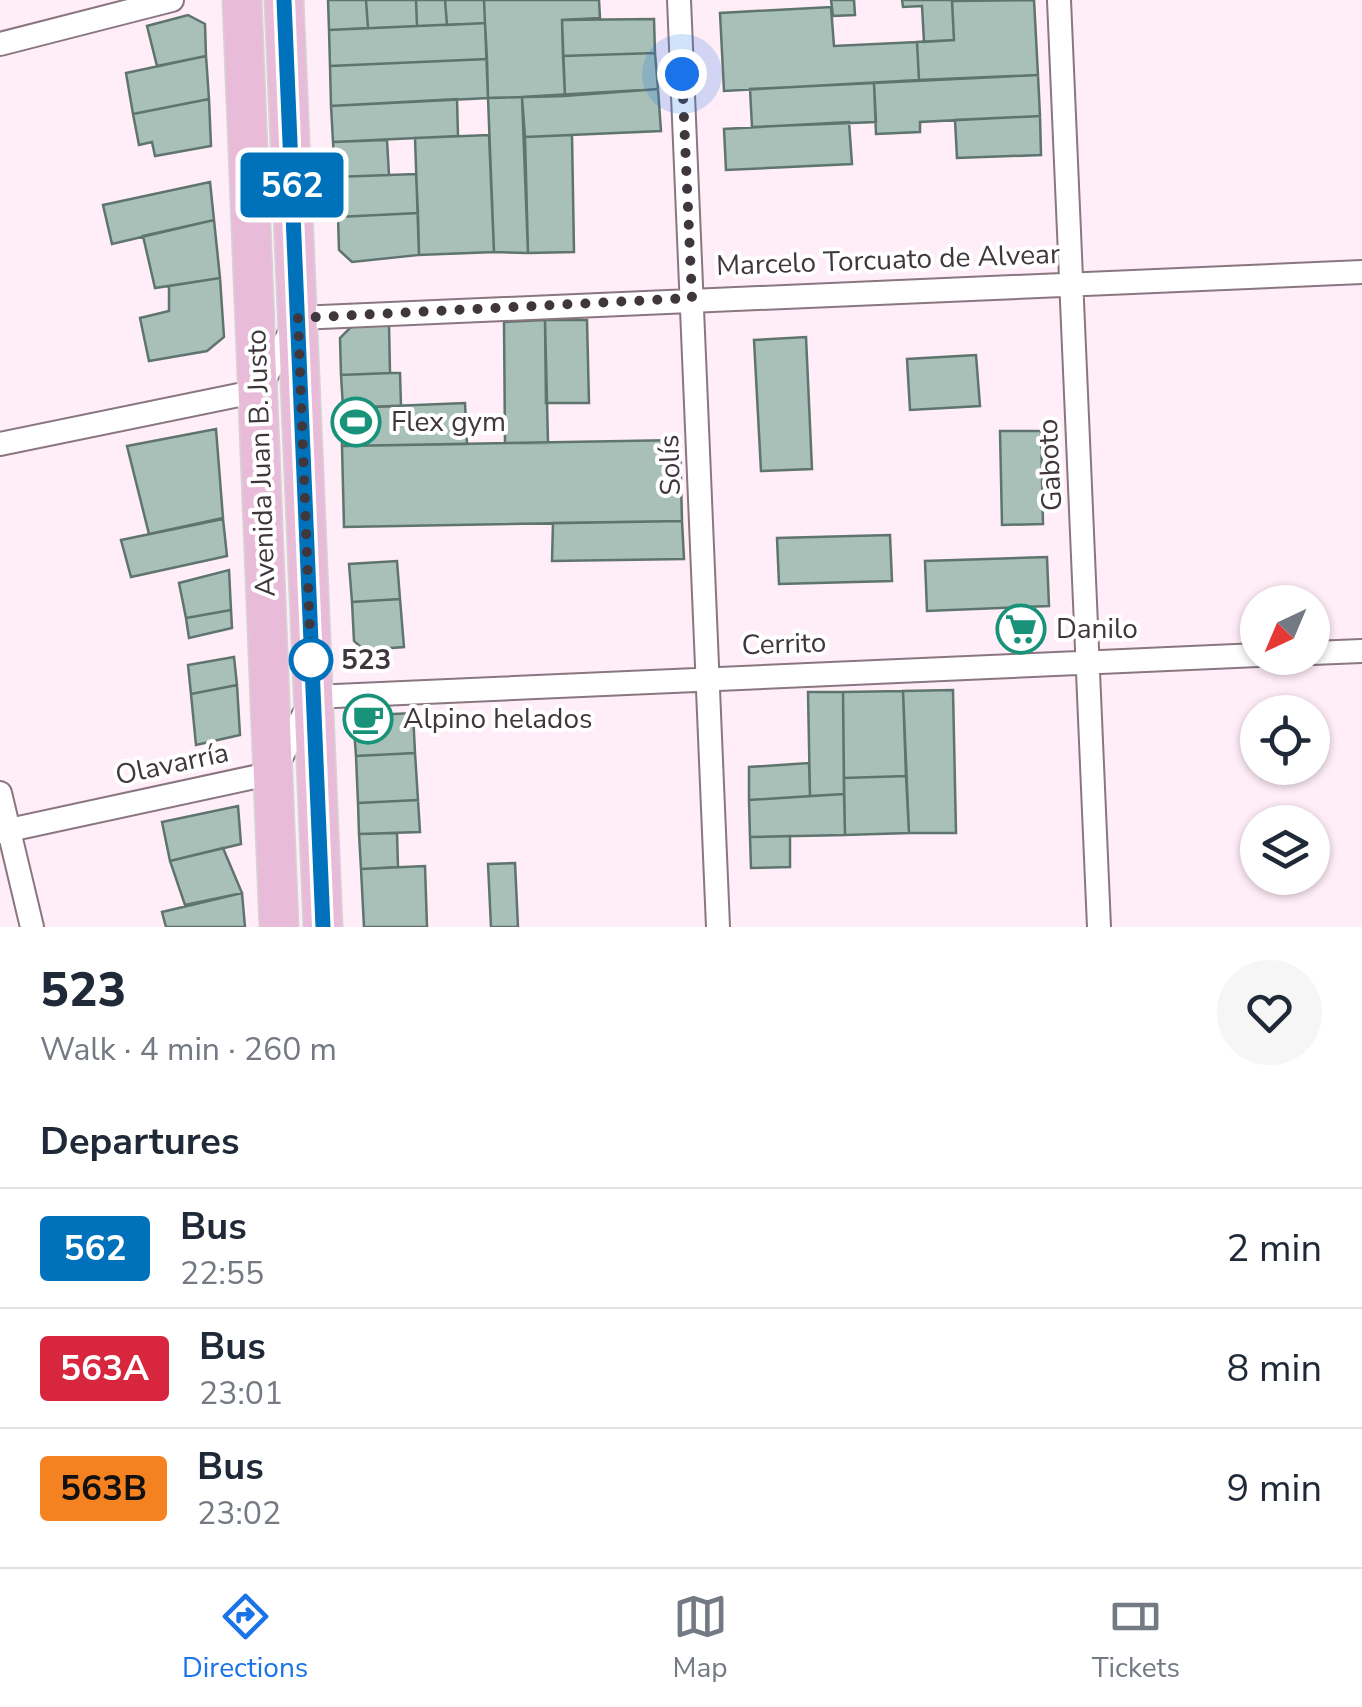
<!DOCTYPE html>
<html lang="en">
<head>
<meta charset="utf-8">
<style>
  :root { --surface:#fff; --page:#f6f6f7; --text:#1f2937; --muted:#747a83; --line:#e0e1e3; --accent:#1a73e8 }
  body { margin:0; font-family:"Nunito Sans",sans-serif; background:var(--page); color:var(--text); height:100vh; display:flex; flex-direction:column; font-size:38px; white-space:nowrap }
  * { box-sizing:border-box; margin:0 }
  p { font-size:32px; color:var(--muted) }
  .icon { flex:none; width:55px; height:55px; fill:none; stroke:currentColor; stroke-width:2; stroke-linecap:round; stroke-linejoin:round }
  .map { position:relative; height:927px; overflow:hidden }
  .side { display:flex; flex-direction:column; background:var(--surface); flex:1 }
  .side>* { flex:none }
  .badge { padding:0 20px; border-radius:8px; font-size:35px; line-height:65px }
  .needle { width:65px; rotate:224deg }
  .fabs { position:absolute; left:1240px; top:585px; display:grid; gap:20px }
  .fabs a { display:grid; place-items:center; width:90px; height:90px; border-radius:50%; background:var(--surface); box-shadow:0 2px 8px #0004; font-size:50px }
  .you { position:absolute; width:50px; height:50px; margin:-25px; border:8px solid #fff; border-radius:50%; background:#1a73e8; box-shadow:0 0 0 15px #1a73e833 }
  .map>.badge { position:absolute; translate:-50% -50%; box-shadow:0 0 0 5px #fff }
  h2 { padding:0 40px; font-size:38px; line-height:90px }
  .round { display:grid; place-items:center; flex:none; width:105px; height:105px; border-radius:52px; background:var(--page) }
  .headline { display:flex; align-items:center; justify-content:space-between; height:170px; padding:0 40px }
  h1 { font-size:48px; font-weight:800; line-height:75px }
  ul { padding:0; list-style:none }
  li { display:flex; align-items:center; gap:30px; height:120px; padding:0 40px; border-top:2px solid var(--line) }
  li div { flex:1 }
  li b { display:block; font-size:38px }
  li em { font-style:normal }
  li .badge { min-width:110px; font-weight:700; text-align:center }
  .tabs { display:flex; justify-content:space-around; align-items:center; height:140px; border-top:2px solid var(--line); background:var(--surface); font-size:28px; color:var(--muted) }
  .tabs a { display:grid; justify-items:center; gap:5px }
  .tabs .active { color:var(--accent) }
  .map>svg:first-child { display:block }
  .building { fill:#a8c0b8; stroke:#5e746d; stroke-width:2.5 }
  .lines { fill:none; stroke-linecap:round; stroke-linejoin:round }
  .minor-casing { stroke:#897681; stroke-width:26 }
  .primary-casing { stroke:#d5d3d4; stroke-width:41 }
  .minor { stroke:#fff; stroke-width:22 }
  .primary { stroke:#e8bcd8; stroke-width:38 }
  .line-casing { stroke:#fff; stroke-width:22 }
  .line { stroke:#0072bc; stroke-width:15 }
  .walk { stroke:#40373c; stroke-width:10; stroke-dasharray:0 18 }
  .stop-dot { fill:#fff; stroke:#0072bc; stroke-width:5 }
  .labels { text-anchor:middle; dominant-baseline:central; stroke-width:8; stroke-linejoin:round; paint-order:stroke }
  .street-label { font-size:28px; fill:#40373c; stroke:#fff }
  .poi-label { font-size:28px; fill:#40373c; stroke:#fff; text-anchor:start }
  .stop-label { font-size:28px; font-weight:bold; fill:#40373c; stroke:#fff; text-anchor:start }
</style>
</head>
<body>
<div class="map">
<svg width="1362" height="927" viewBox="0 0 1362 927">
  <rect width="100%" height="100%" fill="#ffedf7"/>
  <!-- building -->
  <path class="building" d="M328 0H416L417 26 329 30Z
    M328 0H366L368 28 329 30Z
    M416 0H599L600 18 562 20 565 96 488 98 485 23 417 26Z
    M445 0H484L485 23 447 25Z
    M831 0H854L855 15 833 16Z
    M902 0H952L954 40 924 42 922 6 903 7Z
    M1034 0 1038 75 919 80 917 42 954 40 952 1Z
    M831 7 834 46 917 42 919 80 724 91 720 13Z
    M188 15 205 24 206 56 157 66 147 26Z
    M654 19 655 53 563 56 562 20Z
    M485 23 487 59 330 66 329 30Z
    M655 53 658 89 565 96 563 56Z
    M206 56 209 99 133 114 126 73Z
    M487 59 488 98 331 106 330 66Z
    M1038 75 1040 116 920 122V132L876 134 874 83Z
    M874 83 876 122 752 127 750 89Z
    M658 89 661 131 525 137 522 97Z
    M522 97 528 253 494 252 488 98Z
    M209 99 211 146 155 156 152 142 139 145 133 114Z
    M457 99 458 136 333 142 331 106Z
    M1040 116 1041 155 957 158 955 120Z
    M849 122 852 164 726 170 724 129Z
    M489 135 494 252 419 255 415 138Z
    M572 135 574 252 528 253 525 137Z
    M387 140 389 175 335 177 333 142Z
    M416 174 418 213 338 217 335 177Z
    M210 182 214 220 112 244 103 205Z
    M418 213 419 255 352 262 339 250 338 217Z
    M214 220 220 278 155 288 143 236Z
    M220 278 224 337 207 351 149 361 140 318 169 311V286Z
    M545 320 548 443H505L504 322Z
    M545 320H587L589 403H546Z
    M354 324H389L390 373 341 375 340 338Z
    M806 337 812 469 761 471 754 340Z
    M976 355 980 406 910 410 907 359Z
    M390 373H400L401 406 343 408 341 375Z
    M465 403 467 444 342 446 343 408Z
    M216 429 223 518 149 534 127 446Z
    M1000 431H1041L1043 524 1002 525Z
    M680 440 682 521 344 527 342 446Z
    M223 519 227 556 131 577 121 540Z
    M682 521 684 559 552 561 553 523Z
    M890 535 892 581 779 584 777 538Z
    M1047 557 1049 606 927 611 925 561Z
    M397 561 400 599 352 602 349 564Z
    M229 570 231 610 186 618 179 583Z
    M400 599 404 647 364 650 354 641 352 602Z
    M231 610 232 628 189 638 186 618Z
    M234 657 237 685 191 694 188 665Z
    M237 685 240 735 196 745 191 694Z
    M953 690 956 833H909L903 691Z
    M903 691 906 776 844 778 843 692Z
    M808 692H843L844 794 810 796Z
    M413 713 415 753 356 756 353 716Z
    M415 753 418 800 358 803 356 756Z
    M809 763 810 796 749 800V767Z
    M906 776 909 833 845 835 844 778Z
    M844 794 845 835 750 837 749 800Z
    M418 800 420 832 359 834 358 803Z
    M238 806 241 844 170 861 162 822Z
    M397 833 398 867 361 869 359 834Z
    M790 836V867L751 868 750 837Z
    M223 848 242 893 185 905 170 861Z
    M515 863 518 927H491L488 864Z
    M425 866 427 927H364L361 869Z
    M242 893 245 927H166L162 912Z"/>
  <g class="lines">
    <!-- minor casing -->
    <g class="minor-casing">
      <path id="minor" d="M679 0 718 927
        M1059 0 1099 927
        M0 44 172 0
        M0 444 258 391 298 318 1362 272
        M1312 653 1362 651
        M0 793 32 927
        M0 832 273 773 313 697 1258 655"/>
    </g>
    <!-- primary casing -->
    <g class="primary-casing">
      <path id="primary" d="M242 0 279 927
        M284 0 323 927"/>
    </g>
    <!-- minor -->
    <use href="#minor" class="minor"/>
    <!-- primary -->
    <use href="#primary" class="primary"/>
  </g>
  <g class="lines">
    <!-- line casing -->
    <g class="line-casing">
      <path id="line" d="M284 0 323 927"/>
    </g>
    <!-- line -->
    <use href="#line" class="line"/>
    <!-- walk -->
    <path class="walk" d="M311 660 298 318 692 298 682 74"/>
  </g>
  <!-- icons -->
  <defs>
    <g id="stadium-ring" transform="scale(2.5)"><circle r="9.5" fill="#fff" stroke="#189379" stroke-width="1.5"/><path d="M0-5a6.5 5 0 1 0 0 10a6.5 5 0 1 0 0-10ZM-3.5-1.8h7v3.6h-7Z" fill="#189379"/></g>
    <g id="supermarket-ring" transform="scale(2.5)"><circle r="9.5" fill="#fff" stroke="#189379" stroke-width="1.5"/><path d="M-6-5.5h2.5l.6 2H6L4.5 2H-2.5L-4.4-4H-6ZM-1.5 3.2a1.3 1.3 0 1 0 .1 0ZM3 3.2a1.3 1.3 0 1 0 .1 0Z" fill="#189379"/></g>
    <g id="cafe-ring" transform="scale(2.5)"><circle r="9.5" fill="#fff" stroke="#189379" stroke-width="1.5"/><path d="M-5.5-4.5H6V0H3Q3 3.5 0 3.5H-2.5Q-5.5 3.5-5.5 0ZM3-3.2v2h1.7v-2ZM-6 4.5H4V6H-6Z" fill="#189379"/></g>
  </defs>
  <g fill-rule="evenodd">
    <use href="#stadium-ring" x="356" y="422"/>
    <use href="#supermarket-ring" x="1021" y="629"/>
    <use href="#cafe-ring" x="368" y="719"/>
  </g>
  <!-- markers -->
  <circle class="stop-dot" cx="311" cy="660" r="20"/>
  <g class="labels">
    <!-- street labels -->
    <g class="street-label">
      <text transform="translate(888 260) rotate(-2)">Marcelo Torcuato de Alvear</text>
      <text transform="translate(261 463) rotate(-92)">Avenida Juan B. Justo</text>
      <text transform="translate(670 465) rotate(-92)">Solís</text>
      <text transform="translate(1050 465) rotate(-93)">Gaboto</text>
      <text transform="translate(784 644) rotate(-2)">Cerrito</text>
      <text transform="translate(172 764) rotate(-12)">Olavarría</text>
    </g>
    <!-- poi labels -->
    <g class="poi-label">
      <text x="391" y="422">Flex gym</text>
      <text x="1056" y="629">Danilo</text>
      <text x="403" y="719">Alpino helados</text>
    </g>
    <!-- stop labels -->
    <g class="stop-label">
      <text x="341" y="660">523</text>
    </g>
  </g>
</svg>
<div class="fabs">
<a><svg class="needle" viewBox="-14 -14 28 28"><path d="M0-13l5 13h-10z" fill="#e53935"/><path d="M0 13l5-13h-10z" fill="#747a83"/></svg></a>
<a><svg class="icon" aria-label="locate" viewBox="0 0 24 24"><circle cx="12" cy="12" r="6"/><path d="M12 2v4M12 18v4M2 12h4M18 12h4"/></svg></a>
<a><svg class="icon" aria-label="layers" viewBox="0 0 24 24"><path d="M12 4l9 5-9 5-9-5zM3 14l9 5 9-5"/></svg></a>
</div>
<div class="you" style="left:682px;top:74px"></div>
<b class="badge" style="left:292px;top:185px;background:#0072bc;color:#fff">562</b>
</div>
<section class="side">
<div class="headline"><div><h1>523</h1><p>Walk · 4 min · 260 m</p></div><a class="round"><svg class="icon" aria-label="heart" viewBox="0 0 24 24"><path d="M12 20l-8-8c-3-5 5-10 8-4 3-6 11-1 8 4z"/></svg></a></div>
<h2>Departures</h2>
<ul>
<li><span class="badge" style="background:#0072bc;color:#fff">562</span><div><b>Bus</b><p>22:55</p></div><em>2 min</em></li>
<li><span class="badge" style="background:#d7263d;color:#fff">563A</span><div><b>Bus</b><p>23:01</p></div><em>8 min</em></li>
<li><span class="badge" style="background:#f58220;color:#111">563B</span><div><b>Bus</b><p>23:02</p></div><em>9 min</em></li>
</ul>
</section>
<nav class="tabs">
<a class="active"><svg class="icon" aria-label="directions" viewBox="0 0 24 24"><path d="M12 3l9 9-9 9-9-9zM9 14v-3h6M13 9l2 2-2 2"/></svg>Directions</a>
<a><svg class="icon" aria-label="map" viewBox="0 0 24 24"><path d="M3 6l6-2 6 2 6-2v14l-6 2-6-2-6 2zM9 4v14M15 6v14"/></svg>Map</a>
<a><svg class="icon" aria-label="tickets" viewBox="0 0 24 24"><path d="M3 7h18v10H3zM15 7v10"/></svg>Tickets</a>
</nav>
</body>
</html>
